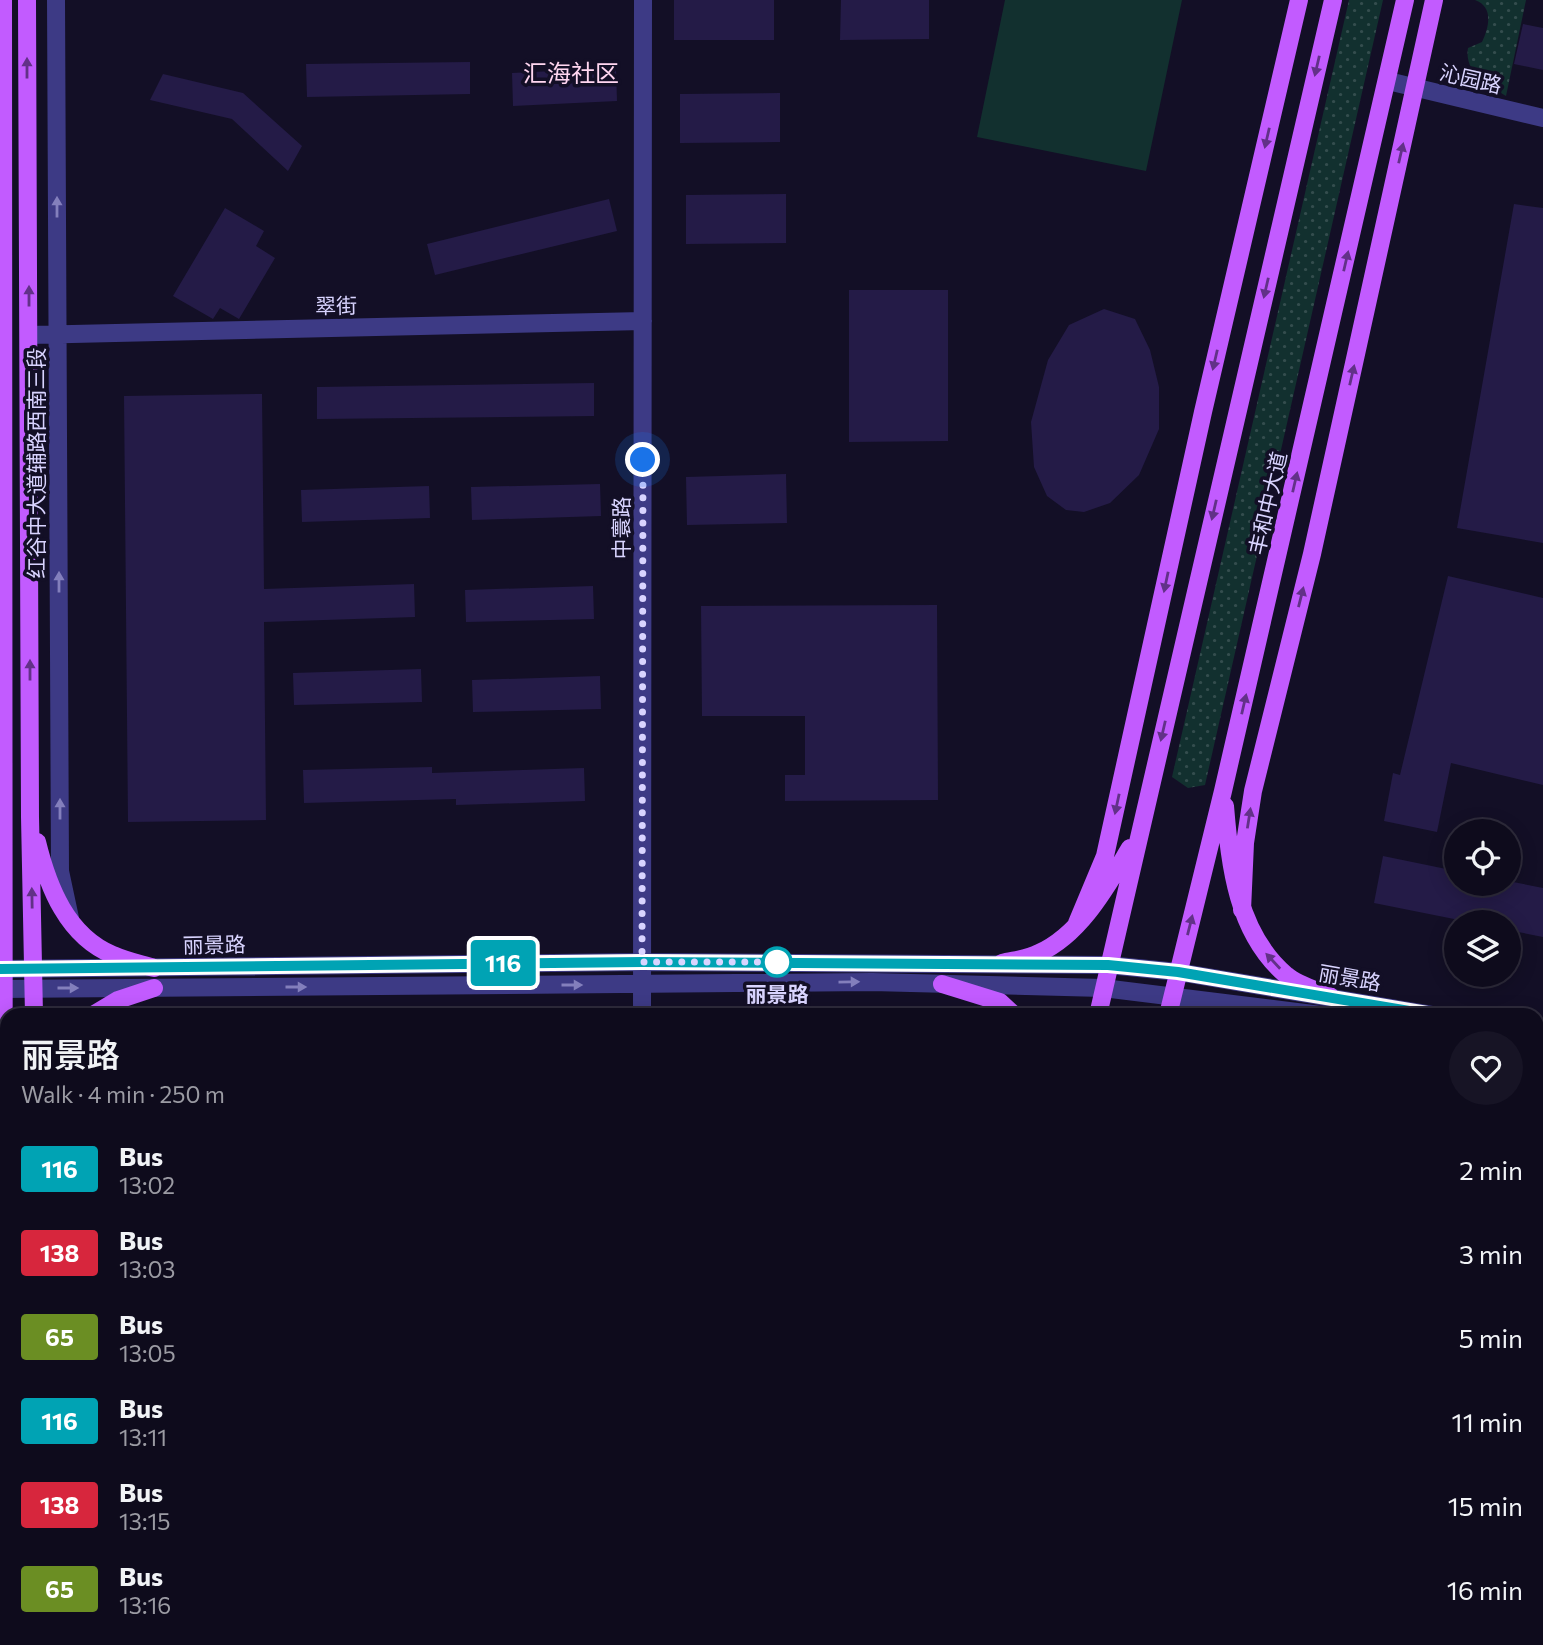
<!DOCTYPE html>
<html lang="en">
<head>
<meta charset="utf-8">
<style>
  :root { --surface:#0e0b1c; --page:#171425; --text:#f1f3f6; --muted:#9b9ba3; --line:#2e2b3b }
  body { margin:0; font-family:Commissioner,"Noto Sans SC",sans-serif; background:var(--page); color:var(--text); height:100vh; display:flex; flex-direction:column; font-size:26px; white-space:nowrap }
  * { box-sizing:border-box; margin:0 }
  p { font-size:23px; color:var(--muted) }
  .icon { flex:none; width:38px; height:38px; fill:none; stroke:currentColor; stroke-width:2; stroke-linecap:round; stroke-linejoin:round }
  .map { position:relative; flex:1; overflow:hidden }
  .details { position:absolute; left:0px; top:1008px; width:1544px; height:637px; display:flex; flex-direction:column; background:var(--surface); border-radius:21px 21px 0 0; box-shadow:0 4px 18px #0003,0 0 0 2px var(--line) }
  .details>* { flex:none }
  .badge { padding:0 14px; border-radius:5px; font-size:24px; line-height:46px }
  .tools { position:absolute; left:1444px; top:819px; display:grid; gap:14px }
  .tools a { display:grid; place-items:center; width:77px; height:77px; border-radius:50%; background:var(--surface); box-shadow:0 4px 18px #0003,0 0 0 2px var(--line); font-size:35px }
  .you { position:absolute; width:35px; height:35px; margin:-18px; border:5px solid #fff; border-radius:50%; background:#1a73e8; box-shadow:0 0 0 10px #1a73e833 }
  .map>.badge { position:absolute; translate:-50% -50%; box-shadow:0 0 0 4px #fff }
  .round { display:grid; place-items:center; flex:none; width:74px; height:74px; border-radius:37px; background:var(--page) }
  .headline { display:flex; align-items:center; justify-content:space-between; height:119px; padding:0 21px }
  h1 { font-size:33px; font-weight:600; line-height:52px }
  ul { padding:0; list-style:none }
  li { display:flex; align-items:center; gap:21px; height:84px; padding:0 21px }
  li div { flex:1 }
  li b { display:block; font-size:26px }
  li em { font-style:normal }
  li .badge { min-width:77px; font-weight:700; text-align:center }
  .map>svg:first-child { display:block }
  .grass { fill:url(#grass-dots) }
  .garden { fill:#12302f }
  .building { fill:#241b47 }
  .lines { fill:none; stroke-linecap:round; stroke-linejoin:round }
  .minor { stroke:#3d3a85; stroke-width:18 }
  .major { stroke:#c25bff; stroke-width:18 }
  .oneway { fill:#623188 }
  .oneway2 { fill:#837fbc }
  .line-casing { stroke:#fff; stroke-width:16 }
  .line { stroke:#00a3b4; stroke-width:10 }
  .walk { stroke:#d9d4ff; stroke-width:7; stroke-dasharray:0 12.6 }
  .stop-dot { fill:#fff; stroke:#00a3b4; stroke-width:3.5 }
  .labels { text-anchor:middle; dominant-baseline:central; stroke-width:7; stroke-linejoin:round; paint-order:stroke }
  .street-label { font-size:21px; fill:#d9d4ff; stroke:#130f26 }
  .stop-label { font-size:21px; font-weight:bold; fill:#d9d4ff; stroke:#130f26 }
  .quarter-label { font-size:24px; fill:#ffd6f0; stroke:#130f26 }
</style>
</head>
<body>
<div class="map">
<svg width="1543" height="1645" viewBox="0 0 1543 1645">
  <defs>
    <pattern id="grass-dots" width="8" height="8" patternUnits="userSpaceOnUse" patternTransform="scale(1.75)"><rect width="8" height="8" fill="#12302f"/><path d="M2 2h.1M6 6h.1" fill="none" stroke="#344d4e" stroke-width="1.8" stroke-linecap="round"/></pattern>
  </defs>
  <rect width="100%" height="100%" fill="#130f26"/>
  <!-- grass -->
  <path class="grass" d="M1349 0H1383L1205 785 1188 788 1172 777Z
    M1475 0H1526L1506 96C1488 84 1464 73 1468 48L1482 42C1489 27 1494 7 1475 0Z
    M997 1638H1029L1028 1645H995Z"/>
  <!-- garden -->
  <path class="garden" d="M1005 0H1182L1146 171 977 137Z"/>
  <!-- building -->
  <path class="building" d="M674 0H774V40H674Z
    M841 0H929V39L840 40Z
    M1523 24 1543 28V70L1514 64Z
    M470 62V94L307 97 306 64Z
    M616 68 617 101 513 106 512 73Z
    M163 74 243 93 302 146 288 171 232 119 150 100Z
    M780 93V142L680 143V94Z
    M786 194V243L686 244V195Z
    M609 199 617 231 435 275 427 244Z
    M1514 204 1543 208V543L1457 528Z
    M225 208 264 231 256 246 275 258 239 319 220 308 213 319 173 296Z
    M849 290H948V441L849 442Z
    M1104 309 1135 319 1150 350 1159 387V429L1139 475 1110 503 1084 512 1066 510 1047 496 1034 467 1031 422 1048 360 1069 325Z
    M594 383V416L317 419V387Z
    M262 394 264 589 414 584 415 617 264 622 266 820 128 822 124 396Z
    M786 474 787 523 687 525 686 477Z
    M600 484 601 516 472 520 471 487Z
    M429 486 430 518 302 522 301 490Z
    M1448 576 1543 598V785L1451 763 1437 832 1384 821 1393 773 1400 775Z
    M593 586 594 619 466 622 465 590Z
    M937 605 938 800 785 801V775H805V716H702L701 606Z
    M421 669 422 702 294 705 293 673Z
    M600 676 601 709 473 712 472 680Z
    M432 767V773L584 768 585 801 456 805V799L304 803 303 770Z
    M1383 856 1456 871V884H1508V881L1543 888V937L1508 930V922H1469L1374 903Z"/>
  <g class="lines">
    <!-- minor -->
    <path class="minor" d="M56 0 60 871 70 918
      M1388 81 1543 118
      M29 335 643 321
      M0 969 642 962 1108 965 1178 972 1433 1015
      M0 989 872 982 1103 988 1321 1015
      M642 1015 643 0
      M1536 1033 1543 1035
      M1536 1053 1543 1054
      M63 1638V1645
      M1399 1638 1436 1645
      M637 1645 638 1638
      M1187 1645 1188 1638"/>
    <!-- major -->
    <path class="major" d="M3 0 4 1505 7 1634
      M27 0 30 817 34 1015
      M1225 806C1230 866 1237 933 1286 975 1297 985 1316 990 1330 996
      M37 842C48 887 67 936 113 955 126 961 141 964 154 968
      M1242 910 1245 843 1253 791 1312 554 1434 0
      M1077 923 1105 856 1203 412 1299 0
      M1002 963C1014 960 1028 959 1039 953 1081 934 1107 886 1130 848
      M942 984 1000 1002 1014 1015
      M93 1015 118 1000 154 988
      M1098 1015 1333 0
      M1168 1015 1223 791 1405 0
      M33 1638V1645
      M945 1645 947 1638
      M976 1645 977 1638
      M1045 1645 1047 1638
      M1077 1645 1079 1638"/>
  </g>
  <!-- one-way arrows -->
  <defs><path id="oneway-solid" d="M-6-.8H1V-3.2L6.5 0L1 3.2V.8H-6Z" transform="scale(1.75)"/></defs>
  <g class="oneway">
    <use href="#oneway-solid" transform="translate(1317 66) rotate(103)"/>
    <use href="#oneway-solid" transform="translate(27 68) rotate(-90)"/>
    <use href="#oneway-solid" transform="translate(1267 138) rotate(103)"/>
    <use href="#oneway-solid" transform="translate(1401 153) rotate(-77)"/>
    <use href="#oneway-solid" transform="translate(1346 261) rotate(-77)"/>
    <use href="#oneway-solid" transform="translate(1266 288) rotate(103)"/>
    <use href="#oneway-solid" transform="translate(29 296) rotate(-90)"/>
    <use href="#oneway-solid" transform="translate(1215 360) rotate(103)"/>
    <use href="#oneway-solid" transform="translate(1352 375) rotate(-77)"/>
    <use href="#oneway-solid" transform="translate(1295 482) rotate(-77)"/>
    <use href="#oneway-solid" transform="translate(1214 510) rotate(103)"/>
    <use href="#oneway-solid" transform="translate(1166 582) rotate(102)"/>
    <use href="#oneway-solid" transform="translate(1301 597) rotate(-76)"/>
    <use href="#oneway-solid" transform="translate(30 670) rotate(-90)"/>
    <use href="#oneway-solid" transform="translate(1244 704) rotate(-77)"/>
    <use href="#oneway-solid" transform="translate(1163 731) rotate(103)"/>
    <use href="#oneway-solid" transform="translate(1117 804) rotate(102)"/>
    <use href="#oneway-solid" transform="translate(1249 818) rotate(-81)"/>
    <use href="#oneway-solid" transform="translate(32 898) rotate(-91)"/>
    <use href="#oneway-solid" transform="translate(1190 925) rotate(-76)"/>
    <use href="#oneway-solid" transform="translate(1273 961) rotate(-133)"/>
  </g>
  <g class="oneway2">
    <use href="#oneway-solid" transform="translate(57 207) rotate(-90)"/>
    <use href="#oneway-solid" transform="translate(59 582) rotate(-90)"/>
    <use href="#oneway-solid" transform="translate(60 809) rotate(-90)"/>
    <use href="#oneway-solid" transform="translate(849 982) rotate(-1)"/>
    <use href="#oneway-solid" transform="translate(572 985)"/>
    <use href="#oneway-solid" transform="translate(296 987)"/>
    <use href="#oneway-solid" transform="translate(68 988)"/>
  </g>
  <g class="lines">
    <!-- line casing -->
    <g class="line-casing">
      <path id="line" d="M0 969 642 962 1108 965 1178 972 1433 1015"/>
    </g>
    <!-- line -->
    <use href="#line" class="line"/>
    <!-- walk -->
    <path class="walk" d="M643 460 642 962H781H777"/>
  </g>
  <!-- markers -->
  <circle class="stop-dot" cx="777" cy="962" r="14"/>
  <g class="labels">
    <!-- street labels -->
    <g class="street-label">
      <text transform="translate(1471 78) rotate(13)">沁园路</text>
      <text transform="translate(336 305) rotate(-1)">翠街</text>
      <text transform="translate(35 463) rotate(-90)">红谷中大道辅路西南三段</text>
      <text transform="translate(1267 503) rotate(-77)">丰和中大道</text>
      <text transform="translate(620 528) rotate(-90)">中寰路</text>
      <text transform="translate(214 944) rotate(-1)">丽景路</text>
      <text transform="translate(1350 977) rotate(10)">丽景路</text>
    </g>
    <!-- stop labels -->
    <g class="stop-label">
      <text x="777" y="993">丽景路</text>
    </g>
    <!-- quarter labels -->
    <g class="quarter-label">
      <text x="571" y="72">汇海社区</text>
    </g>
  </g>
</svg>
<div class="tools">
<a><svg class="icon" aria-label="locate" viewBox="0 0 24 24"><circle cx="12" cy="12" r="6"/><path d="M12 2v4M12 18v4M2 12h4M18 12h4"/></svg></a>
<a><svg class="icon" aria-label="layers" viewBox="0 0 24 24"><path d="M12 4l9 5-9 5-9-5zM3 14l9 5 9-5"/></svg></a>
</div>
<div class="you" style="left:643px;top:460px"></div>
<b class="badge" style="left:503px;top:963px;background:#00a3b4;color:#fff">116</b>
<section class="details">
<div class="headline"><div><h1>丽景路</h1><p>Walk · 4 min · 250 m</p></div><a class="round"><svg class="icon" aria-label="heart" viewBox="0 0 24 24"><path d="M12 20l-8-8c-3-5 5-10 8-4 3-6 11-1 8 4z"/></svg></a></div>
<ul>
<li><span class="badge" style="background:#00a3b4;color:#fff">116</span><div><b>Bus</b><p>13:02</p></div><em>2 min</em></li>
<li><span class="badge" style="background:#d7263d;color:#fff">138</span><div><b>Bus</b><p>13:03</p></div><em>3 min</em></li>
<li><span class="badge" style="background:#6b8e23;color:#fff">65</span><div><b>Bus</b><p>13:05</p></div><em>5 min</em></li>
<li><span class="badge" style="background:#00a3b4;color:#fff">116</span><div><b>Bus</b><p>13:11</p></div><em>11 min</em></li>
<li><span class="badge" style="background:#d7263d;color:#fff">138</span><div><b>Bus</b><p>13:15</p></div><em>15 min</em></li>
<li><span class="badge" style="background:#6b8e23;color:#fff">65</span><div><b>Bus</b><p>13:16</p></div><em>16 min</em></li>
</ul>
</section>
</div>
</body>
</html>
